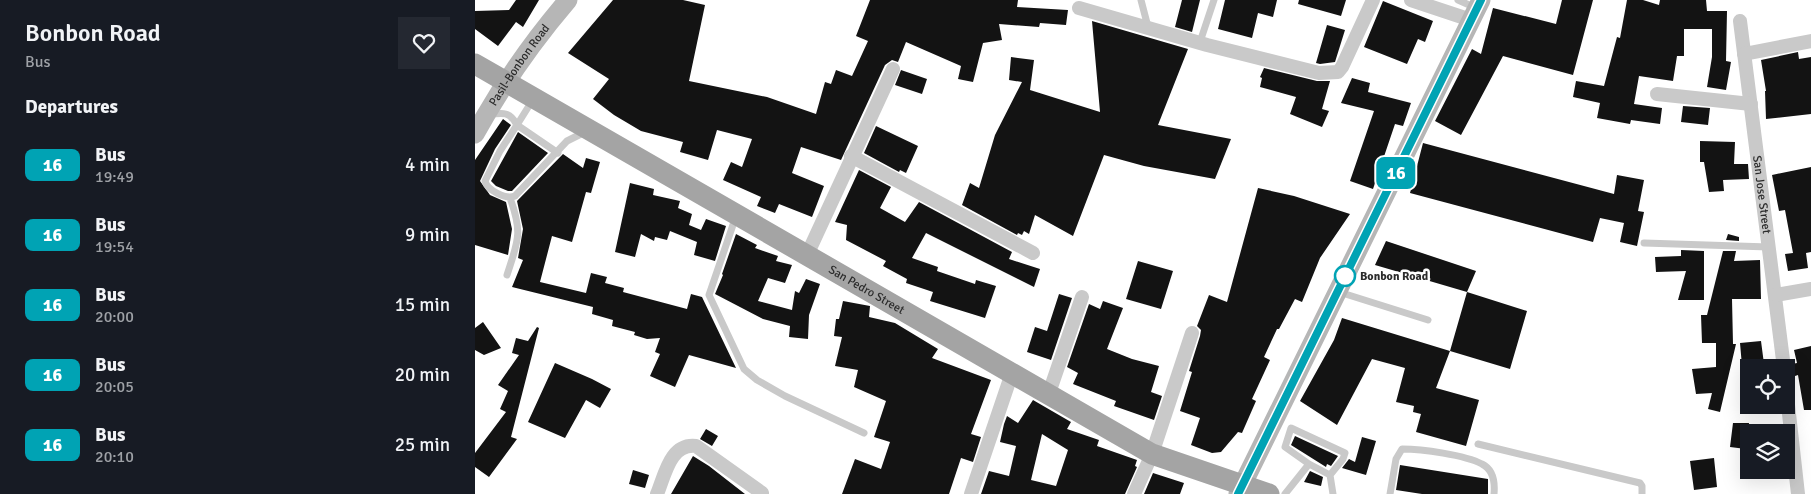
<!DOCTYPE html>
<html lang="en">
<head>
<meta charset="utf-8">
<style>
  :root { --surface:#171b24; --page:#242831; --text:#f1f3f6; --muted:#9ea1a6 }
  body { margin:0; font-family:Signika,sans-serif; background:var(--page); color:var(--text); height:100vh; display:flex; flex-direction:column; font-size:19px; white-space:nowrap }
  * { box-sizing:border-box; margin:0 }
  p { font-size:16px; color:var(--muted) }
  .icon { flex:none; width:28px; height:28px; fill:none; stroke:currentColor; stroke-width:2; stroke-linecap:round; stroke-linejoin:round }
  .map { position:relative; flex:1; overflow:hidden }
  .panel { display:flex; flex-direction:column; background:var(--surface); width:475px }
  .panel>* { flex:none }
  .badge { padding:0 10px; border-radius:8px; font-size:18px; line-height:32px }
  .tools { position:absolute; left:1265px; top:359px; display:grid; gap:10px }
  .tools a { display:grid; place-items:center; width:55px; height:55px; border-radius:0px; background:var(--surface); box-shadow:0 5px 20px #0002; font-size:25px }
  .map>.badge { position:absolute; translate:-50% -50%; box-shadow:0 0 0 2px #fff }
  h2 { padding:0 25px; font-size:19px; line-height:45px }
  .round { display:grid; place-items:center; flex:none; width:52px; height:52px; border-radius:0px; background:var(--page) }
  .overview { display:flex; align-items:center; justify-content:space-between; height:85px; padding:0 25px }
  h1 { font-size:24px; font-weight:600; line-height:38px }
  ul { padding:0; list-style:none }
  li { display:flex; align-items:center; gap:15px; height:70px; padding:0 25px }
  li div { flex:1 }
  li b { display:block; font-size:19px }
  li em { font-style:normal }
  li .badge { min-width:55px; font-weight:700; text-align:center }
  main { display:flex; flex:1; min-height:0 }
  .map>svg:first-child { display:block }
  .building { fill:#131313; fill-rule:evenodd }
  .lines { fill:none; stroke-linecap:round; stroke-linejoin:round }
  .lane { stroke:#c9c9c9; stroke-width:7 }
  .street { stroke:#c9c9c9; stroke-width:14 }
  .secondary { stroke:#b6b6b6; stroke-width:19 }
  .primary { stroke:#a4a4a4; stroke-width:21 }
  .line-casing { stroke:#fff; stroke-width:11 }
  .line { stroke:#00a3b4; stroke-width:8 }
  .stop-dot { fill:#fff; stroke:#00a3b4; stroke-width:2.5 }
  .labels { text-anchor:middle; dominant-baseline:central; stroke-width:5; stroke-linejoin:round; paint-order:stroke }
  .street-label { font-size:12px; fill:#2c2c2c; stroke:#fff }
  .stop-label { font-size:12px; font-weight:bold; fill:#2c2c2c; stroke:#fff; text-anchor:start }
</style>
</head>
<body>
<main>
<section class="panel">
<div class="overview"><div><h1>Bonbon Road</h1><p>Bus</p></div><a class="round"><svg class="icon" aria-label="heart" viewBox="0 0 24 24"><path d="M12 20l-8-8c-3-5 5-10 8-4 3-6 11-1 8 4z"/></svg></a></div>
<h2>Departures</h2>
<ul>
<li><span class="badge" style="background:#00a3b4;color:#fff">16</span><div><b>Bus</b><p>19:49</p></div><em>4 min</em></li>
<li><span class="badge" style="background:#00a3b4;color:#fff">16</span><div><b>Bus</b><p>19:54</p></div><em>9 min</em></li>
<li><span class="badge" style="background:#00a3b4;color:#fff">16</span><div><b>Bus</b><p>20:00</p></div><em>15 min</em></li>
<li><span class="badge" style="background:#00a3b4;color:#fff">16</span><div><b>Bus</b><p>20:05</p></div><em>20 min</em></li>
<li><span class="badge" style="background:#00a3b4;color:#fff">16</span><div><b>Bus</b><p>20:10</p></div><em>25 min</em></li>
</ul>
</section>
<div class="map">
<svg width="1336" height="494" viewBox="0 0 1336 494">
  <rect width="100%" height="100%" fill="#fff"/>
  <!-- building -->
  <path class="building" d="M41 0H64L48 27 41 22 23 46 0 29V11L34 10Z
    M138 0H208L230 5 214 81 292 97 341 114 350 82 356 84 361 70 377 76 393 41 381 36 395 0H543L542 7 593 10 591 25 565 23 564 27 524 24 527 40 508 43 498 82 483 79 486 66 431 42 423 62 417 60 410 65 366 160 326 147 317 173 349 186 337 217 304 204 300 213 282 206 286 197 248 180 256 162 267 167 277 139 242 130 233 160 205 152 208 142 166 131 139 115 118 99 134 79 93 53Z
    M707 0H725L717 32 700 27Z
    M750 0H802L798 17 783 13 777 38 743 29Z
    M824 0H871L866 16 823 4Z
    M1087 0H1118L1098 75 1028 56 986 135 960 121 997 49 1006 54 1018 8 1081 24Z
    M1152 0H1168L1184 5 1185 0H1231L1232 11H1252L1251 61 1256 62 1251 90 1232 87 1237 57V29H1209V56H1202L1198 81 1164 76 1159 104 1187 108 1185 124 1156 120 1155 124 1122 118 1125 103 1098 97 1101 81 1129 86 1142 37 1145 38Z
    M908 1 958 21 950 42 943 39 932 64 889 47Z
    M617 21 713 49 683 125 756 139 740 179 669 166 629 155 598 236 560 215 554 234 549 231 547 235 543 233 542 235 487 205 495 183 504 188 520 135 547 82 534 80 536 57 559 60 555 90 625 112Z
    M852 25 870 30 860 62 845 64 841 63Z
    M1323 52 1324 59 1336 57V114L1291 119 1290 91H1291L1286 60Z
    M789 68 842 81H855L847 109 854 111 847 127 815 114 821 97 785 87 787 78 785 77Z
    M426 70 452 79 447 94 420 85Z
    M877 78 895 83 893 92 936 103 928 126 920 124 898 189 875 181 899 111 866 103Z
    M1208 106 1235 108 1233 125 1206 122Z
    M28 119 36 125 20 149 5 181 15 195 31 202 37 229 33 255 0 245V160Z
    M401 126 443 146 431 173 425 170 424 172 389 153Z
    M43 132 73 153 37 191H33L21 186 16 181Z
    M1225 141 1260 142 1259 164H1273L1274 179 1248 180 1249 191 1234 192 1229 162H1225Z
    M948 143 1139 194 1142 175 1169 180 1163 211 1169 212 1162 246 1145 242 1149 223 1125 218 1118 242 935 193Z
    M88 154 108 168 111 158 125 162 116 193 111 192 97 242 77 236 65 282 111 293 116 273 132 277 130 283 149 288 148 292 212 309 216 294 227 297 261 368 214 355 200 387 175 376 185 354 180 352 185 338 172 339 159 335 160 332 137 326 138 320 117 314 118 307 37 287 48 260 43 258 48 229 42 201Z
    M1336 167V252L1331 253 1333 268 1313 271 1310 254 1318 253 1310 210 1304 211 1297 175Z
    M384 170 416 187 405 208 430 222 444 202 537 252 534 259 565 269 559 287 451 233 437 258 463 267 462 271 500 284 501 280 521 286 510 318 455 301 458 292 431 283 432 279 408 266 411 261 371 240 372 225 360 222Z
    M155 183 179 189 178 195 205 201 203 208 217 214 214 225 226 230 231 219 251 226 240 261 219 255 222 242 195 231 192 240 180 237 179 241 166 234 160 257 140 252Z
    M783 188 819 196 875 214 845 258 827 302 820 299 804 329H802L789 357 795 360 777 399 781 401 767 433 763 432 746 452 737 453 716 445 725 418 705 411 717 372 714 371 725 336 726 330 722 326 734 295 752 302Z
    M261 234 282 245 280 248 303 256 301 261 317 265 310 283 293 278 283 301 317 310 320 291 324 293 331 279 345 284 334 315 333 339 314 337 315 326 288 319 240 294 248 275 247 274Z
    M1253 234 1264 237V241L1251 240Z
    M911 241 1001 271 992 292 900 265Z
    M1206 250 1229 251V300H1203L1211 271 1181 272 1180 257 1206 256Z
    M1248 251H1261L1259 261 1285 260 1286 299H1257L1258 344H1261L1245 412 1233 409 1237 393 1221 394 1217 369 1241 367V343H1227L1226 315H1232Z
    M663 261 698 271 686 309 651 299Z
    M992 292 1052 311 1035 369 975 351Z
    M584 294 597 298 576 360 552 352 560 327 572 331Z
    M368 301 395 306 394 317 420 323 463 349 457 358 516 380 496 434 506 437 498 462 486 458 474 494H367L380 459 406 469 415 442 399 437 411 401 379 387 383 370 360 366 367 337 359 336 361 319H364Z
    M628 301 648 308 632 349 657 359 684 366 676 392 687 396 679 420 639 406 641 401 598 384 603 373 592 367 614 304 625 309Z
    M867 318 975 351 961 388 1004 400 991 446 941 432 946 414 938 412 939 406 921 402 930 368 897 359 862 425 825 401 859 340Z
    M8 322 26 348 9 355 0 350V328Z
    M62 327 64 328 36 437 42 439 14 477 0 467V453L31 412 25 409 33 391 23 385 44 355 37 353 41 338 53 341Z
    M1286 341 1289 364 1267 366 1265 343Z
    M1336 346V410H1329L1323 375 1320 376 1317 364 1322 363 1319 350Z
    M80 363 117 379 136 389 125 408 111 400 90 438 53 422Z
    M558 400 596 422 592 429 624 440 622 446 662 460 660 466 662 467 650 494H506L514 471 534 476 541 446 525 442 529 424 532 416 543 423ZM567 434 593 450 581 486 556 480Z
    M1258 423H1274L1271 449 1255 447Z
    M231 429 243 436 237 446 225 439Z
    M820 436 863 456 856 466 852 464 851 467 816 445Z
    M887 437 901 441 891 475 867 468 874 459 880 462Z
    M218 456 234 466 270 494H196Z
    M1239 458 1242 487 1219 490 1215 461Z
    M925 465 1013 479V494H947L921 490Z
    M158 470 174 475 170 488 154 484Z
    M835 471 848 477 846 486 829 482Z
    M678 473 709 483 705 494H669Z"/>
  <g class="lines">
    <!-- lane -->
    <path class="lane" d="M666 0 673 27
      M983 0 1001 8
      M725 42 739 0
      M57 101 42 125 83 153
      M14 115C28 112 35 112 42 125L25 151 10 181C12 190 31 200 40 196L92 141 110 132
      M261 216 234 295 269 369 282 380 310 396 389 433
      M1169 243 1294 247
      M32 275C43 241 48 233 35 198
      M864 292 953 320
      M1003 444 1165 483 1167 486V494
      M834 464 810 447 816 428 870 453 868 459 855 475
      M810 494 834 464 855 475 858 494
      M915 494 921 459 927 449C947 449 990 455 1007 464 1019 470 1020 483 1019 494"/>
    <!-- street -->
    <g class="street">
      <path d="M936 0 996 20"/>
      <path d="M604 8 732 45 844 73 863 72 867 67 898 0"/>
      <path id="s1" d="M1265 21 1309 368"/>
      <path d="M1269 54 1336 41"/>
      <path d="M1182 94 1276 104"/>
      <path d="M376 156 558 253"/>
      <path d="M332 255 418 69"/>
      <path d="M1301 295 1336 289"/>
      <path d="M1311 387 1323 494"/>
      <path d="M574 393 607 297"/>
      <path d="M182 494C190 475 195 443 221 446L287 493"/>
      <path d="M496 494 537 373"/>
      <path d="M659 494 677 454 717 333"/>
    </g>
    <!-- secondary -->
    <g class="secondary">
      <path id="s2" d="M0 134C27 85 57 42 93 0"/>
      <path d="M763 494 1006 0"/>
    </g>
    <!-- primary -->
    <path class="primary" id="s3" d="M0 64 677 454 794 494"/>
  </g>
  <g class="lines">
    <!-- line casing -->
    <g class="line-casing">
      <path id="line" d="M763 494 1006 0"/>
    </g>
    <!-- line -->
    <use href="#line" class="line"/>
  </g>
  <!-- markers -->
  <circle class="stop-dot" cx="870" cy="276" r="10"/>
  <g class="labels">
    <!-- street labels -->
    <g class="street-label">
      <text stroke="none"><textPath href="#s2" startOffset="82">Pasil-Bonbon Road</textPath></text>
      <text stroke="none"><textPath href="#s1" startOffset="175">San Jose Street</textPath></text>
      <text stroke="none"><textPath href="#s3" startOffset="452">San Pedro Street</textPath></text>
    </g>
    <!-- stop labels -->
    <g class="stop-label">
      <text x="885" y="276">Bonbon Road</text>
    </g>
  </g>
</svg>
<div class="tools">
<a><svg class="icon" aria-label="locate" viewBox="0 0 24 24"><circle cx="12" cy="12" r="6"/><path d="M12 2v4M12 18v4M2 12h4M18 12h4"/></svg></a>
<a><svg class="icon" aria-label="layers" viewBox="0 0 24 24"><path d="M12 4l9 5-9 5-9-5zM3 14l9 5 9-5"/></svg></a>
</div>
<b class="badge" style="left:921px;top:173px;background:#00a3b4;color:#fff">16</b>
</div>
</main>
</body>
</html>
